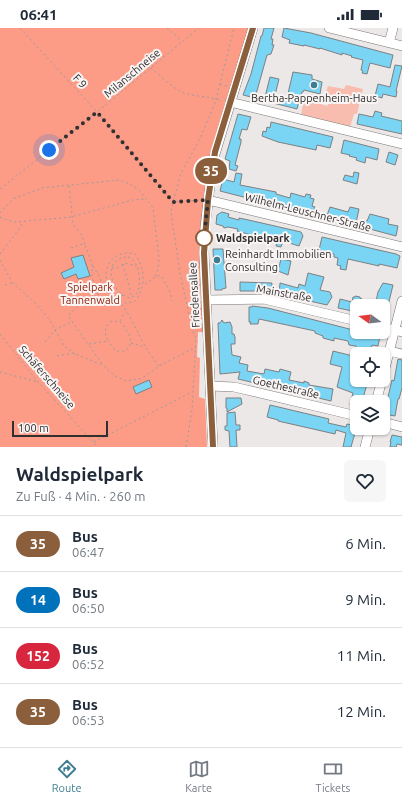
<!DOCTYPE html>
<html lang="de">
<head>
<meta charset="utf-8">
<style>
  :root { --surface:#fff; --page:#f6f6f7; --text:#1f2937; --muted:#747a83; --line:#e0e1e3; --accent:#3e7c92 }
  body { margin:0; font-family:Ubuntu,sans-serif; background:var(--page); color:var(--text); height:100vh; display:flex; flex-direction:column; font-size:15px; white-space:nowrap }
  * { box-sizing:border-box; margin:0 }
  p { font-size:13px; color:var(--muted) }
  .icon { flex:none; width:22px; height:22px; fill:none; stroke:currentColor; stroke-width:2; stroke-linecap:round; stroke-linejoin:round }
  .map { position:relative; height:419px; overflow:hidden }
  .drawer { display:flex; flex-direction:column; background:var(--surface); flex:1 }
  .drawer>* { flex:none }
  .badge { padding:0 8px; border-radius:13px; font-size:14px; line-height:26px }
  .needle { width:26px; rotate:284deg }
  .fabs { position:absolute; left:350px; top:271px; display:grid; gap:8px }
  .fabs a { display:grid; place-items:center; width:40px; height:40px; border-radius:6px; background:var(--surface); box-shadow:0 1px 3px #0004; font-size:20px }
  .scale { position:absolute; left:12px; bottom:10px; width:96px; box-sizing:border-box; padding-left:4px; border:2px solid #312f2f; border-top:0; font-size:11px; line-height:14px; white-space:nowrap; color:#312f2f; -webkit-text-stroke:3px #f9f5f4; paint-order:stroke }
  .you { position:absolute; width:20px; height:20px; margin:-10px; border:3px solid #fff; border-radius:50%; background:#1a73e8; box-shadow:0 0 0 6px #1a73e833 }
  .map>.badge { position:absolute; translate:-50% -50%; box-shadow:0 0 0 2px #fff }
  .round { display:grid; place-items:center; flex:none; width:42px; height:42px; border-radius:6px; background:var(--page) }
  .headline { display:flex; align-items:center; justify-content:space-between; height:68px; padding:0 16px }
  h1 { font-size:19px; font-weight:700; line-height:30px }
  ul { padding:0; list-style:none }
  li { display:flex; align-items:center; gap:12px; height:56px; padding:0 16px; border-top:1px solid var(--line) }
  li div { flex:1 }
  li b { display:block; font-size:15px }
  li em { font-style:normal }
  li .badge { min-width:44px; font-weight:700; text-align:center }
  .status { display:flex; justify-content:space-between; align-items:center; height:28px; padding:0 20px; background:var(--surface); direction:ltr }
  .status svg { height:11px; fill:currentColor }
  .menu { display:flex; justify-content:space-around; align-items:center; height:56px; border-top:1px solid var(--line); background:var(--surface); font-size:11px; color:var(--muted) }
  .menu a { display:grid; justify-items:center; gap:2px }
  .menu .on { color:var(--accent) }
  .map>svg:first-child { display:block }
  .green { fill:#f8bdaf }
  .forest { fill:#fc9b86 }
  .building { fill:#7ad4f4; stroke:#7d8082 }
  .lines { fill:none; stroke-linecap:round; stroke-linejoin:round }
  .minor-casing { stroke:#7b7877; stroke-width:10 }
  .path { stroke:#9f9c9c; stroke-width:1; stroke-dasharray:2 3; stroke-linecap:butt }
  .minor { stroke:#fff; stroke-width:9 }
  .line-casing { stroke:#fff; stroke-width:9 }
  .line { stroke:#8b5e3c; stroke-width:6 }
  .walk { stroke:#312f2f; stroke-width:4; stroke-dasharray:0 7.2 }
  .poi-dot { fill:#3e7c92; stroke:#f9f5f4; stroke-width:1.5 }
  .stop-dot { fill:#fff; stroke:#8b5e3c; stroke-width:2 }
  .labels { text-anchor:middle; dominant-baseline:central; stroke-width:4; stroke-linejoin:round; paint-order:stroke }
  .street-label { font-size:11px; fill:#312f2f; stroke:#f9f5f4 }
  .poi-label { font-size:11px; fill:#312f2f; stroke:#f9f5f4 }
  .stop-label { font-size:11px; font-weight:bold; fill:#312f2f; stroke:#f9f5f4; text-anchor:start }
  .park-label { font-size:11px; fill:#8e1d05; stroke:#f9f5f4 }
</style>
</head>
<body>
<div class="status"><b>06:41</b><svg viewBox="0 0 49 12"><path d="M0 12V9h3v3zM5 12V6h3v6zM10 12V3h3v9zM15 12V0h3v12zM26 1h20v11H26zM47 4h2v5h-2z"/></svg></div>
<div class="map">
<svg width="402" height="419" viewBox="0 0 402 419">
  <rect width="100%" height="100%" fill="#ebe8e7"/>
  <!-- green -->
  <path class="green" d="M346 57 363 61 357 86H354L350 99 301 87 304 70 308 71 309 67 322 70 321 76 327 78 329 75 326 64 328 58 344 61Z"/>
  <!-- forest -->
  <path class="forest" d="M0 0H249L209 132 201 205 199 206 201 280H204V291L198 292V296H205V304H198L197 329 200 330 199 369 205 371 207 419H0Z"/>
  <!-- building -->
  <path class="building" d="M264 0H274L271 11H273L272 17H274L271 26 267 27 255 70 243 67 251 46 261 8H262Z
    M284 0 311 5 393 27 390 40 370 35 367 46 362 45 363 43 361 42 363 32 351 29 352 28 342 25V27L320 20V21L304 17V18L289 15 290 12 282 9Z
    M395 37 402 38 396 63H397L396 69 383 66 382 70 375 68 378 56 390 59Z
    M293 44 312 47V51L322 54 320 66 304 62 303 64H302L297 81 273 75V71L265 69 270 49 279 51 275 67 287 70Z
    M375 83 382 85 381 88 402 93V106L357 96 359 86 373 89Z
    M238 86 251 89 247 102 242 101 239 111H241V114L235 137 238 138 236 143 229 141 230 133 225 131Z
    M271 94 333 109 330 120 317 117 316 122 278 114 262 108 263 103 266 104 267 99 270 100Z
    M344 112 379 121 377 132 366 129 365 135 356 132 357 130 349 128 350 127 341 125Z
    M389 124 398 127 395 137 386 134Z
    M354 144 359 145 357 156 343 152 345 147 353 149Z
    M236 145 242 146 240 157 276 164V166L290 170 291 165 305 169 306 166 311 167 310 170 314 171 312 178 315 179 313 184 311 183 310 186H308L278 178 279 177 270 175 268 178 267 175 220 163 223 151 234 154Z
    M330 179 348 184 350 179 359 181 356 195 341 191 340 194 326 190Z
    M222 184 229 186 228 189 239 192V190L253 193 301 204 303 208 299 218 283 213 281 219 276 218 277 214 237 203 238 201 228 199 224 200 223 198 216 196 217 187Z
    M370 186 389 191 388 196 398 198 396 208 366 200V199L364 198 365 193H367Z
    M322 209 396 226 400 228 397 240 379 236V238L348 231 346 242 340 241 341 238 337 237 338 230 334 229V226L319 222Z
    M213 221H223L226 260 222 261V262H215Z
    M83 227 90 248 78 251 76 246 64 251 61 245 74 239 71 230Z
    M281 231 291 233 288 247 278 243Z
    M308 245 324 249 320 262 330 264 332 269 327 277 279 266 280 255 298 260 299 256 305 258Z
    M240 254 272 255 271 264 262 262V263H240Z
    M383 255 393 257 385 290H383V278H375L378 264Z
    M355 268 360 269V270L362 271V273L374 276V278H357V284L338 280 340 271 352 274 353 269H355Z
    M252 278 268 280 357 303V304L380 308 378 318 372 317 370 326H354L356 318 349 317 348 313 334 310V313L323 310V308L315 305V303L259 291 258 296H250L251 294H249V279H252Z
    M222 292 224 295 230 294 232 299V306H234L235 309V316H231L232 327 241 329 239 335 248 337 247 343 264 346 265 341 279 344 280 341 291 344 289 352 304 355V353L309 355V357L333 361 331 373 238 351 240 344 220 346 218 295H220Z
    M333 323 357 329V338L353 350 354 352H368L362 374H357V379L350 377 353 365 337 359 342 339 330 336Z
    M398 331 402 332V360L399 371H398L395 388 384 386 392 352 394 353Z
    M149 352 152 359 136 366 133 359Z
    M226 370H241L242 376 227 384V380H226Z
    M270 377 329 391 328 395 346 399 347 396 357 398 351 419H343L346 405 336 402 335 406 278 393V392L267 389Z
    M235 384 236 397H240V402H236L237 419H230L229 403 225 402V398H227V385Z
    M392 407 402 409V417L397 416 396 419H390L391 414H390Z"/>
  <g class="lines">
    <!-- minor casing -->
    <g class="minor-casing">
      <path id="minor" d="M329 0 402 18
        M389 15 393 0
        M230 74 402 116
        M208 172 402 219
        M206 272 264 271 357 293
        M383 299 402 304
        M389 323 402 326
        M383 348 402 273
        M210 358 234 359 357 388
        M376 374 382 352
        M383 394 402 399
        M213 419 204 225V208L213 133 253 0
        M365 419 370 400"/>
    </g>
    <!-- path -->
    <path class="path" d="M20 0 97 84 173 174 201 172
      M167 0 182 13
      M151 40C161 48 172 60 184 65 196 69 210 68 222 73
      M220 56 227 58
      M69 158 73 196 82 208 86 219
      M0 161 97 84 199 0
      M0 185 13 171 42 160 119 152 130 156 140 163 153 180 159 230 158 241 155 249
      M0 189 7 192 16 194 71 189 133 172 146 171
      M71 220 82 216 86 219 92 236V250L99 265
      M0 226 20 200 23 194
      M128 229C140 233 141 253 138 264L134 268 130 270C110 265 101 230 128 229Z
      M0 232 12 254 35 275 49 291 64 318 75 326
      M123 236 132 269
      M93 238 100 250 104 264
      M112 240H117L125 235 136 238
      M145 256 157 248H161L169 261 172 273
      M5 257 12 255
      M111 265C110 259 106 252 106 246 107 230 121 222 135 226 146 241 146 261 134 274L126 275 119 273
      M117 270 123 267
      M120 293 125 284
      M0 306 38 354 98 419
      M45 314 55 302 71 294
      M131 315 145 319
      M89 316 108 313C104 306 104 297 112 293L120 294C128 302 136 315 125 323H116L108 313
      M57 328 73 325 102 337
      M159 338C154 332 150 326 146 320 138 306 124 272 110 265 100 260 74 280 68 288L103 337 115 348 126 353 140 351 147 347 159 338 196 319
      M0 344 38 354
      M94 414 192 364
      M186 419 192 382 196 310 192 301 180 245 171 184 173 174 181 145 200 111 215 75 234 0"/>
    <!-- minor -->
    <use href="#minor" class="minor"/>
  </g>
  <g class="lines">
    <!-- line casing -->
    <g class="line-casing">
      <path id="line" d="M213 419 204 225 208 172 215 124 253 0"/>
    </g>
    <!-- line -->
    <use href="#line" class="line"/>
    <!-- walk -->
    <path class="walk" d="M49 122 97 84 173 174 208 172 204 210"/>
  </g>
  <!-- markers -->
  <g class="poi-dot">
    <circle cx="314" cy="57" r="4"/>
    <circle cx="217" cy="232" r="4"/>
  </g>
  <circle class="stop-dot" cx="204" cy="210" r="8"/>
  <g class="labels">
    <!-- street labels -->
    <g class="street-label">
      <text transform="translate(132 45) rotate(-40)">Milanschneise</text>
      <text transform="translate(80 53) rotate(47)">F 9</text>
      <text transform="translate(308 184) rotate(14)">Wilhelm-Leuschner-Straße</text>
      <text transform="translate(284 265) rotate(10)">Mainstraße</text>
      <text transform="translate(194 267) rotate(-93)">Friedensallee</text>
      <text transform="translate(47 349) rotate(49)">Schäferschneise</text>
      <text transform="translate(286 359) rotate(13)">Goethestraße</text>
    </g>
    <!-- poi labels -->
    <g class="poi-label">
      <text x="314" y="70">Bertha-Pappenheim-Haus</text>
      <text x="225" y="226" text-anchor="start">Reinhardt Immobilien<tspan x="225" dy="13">Consulting</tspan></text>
    </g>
    <!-- stop labels -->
    <g class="stop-label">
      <text x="216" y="210">Waldspielpark</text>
    </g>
    <!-- park labels -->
    <g class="park-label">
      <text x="90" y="259">Spielpark<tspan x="90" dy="13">Tannenwald</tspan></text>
    </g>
  </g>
</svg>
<div class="fabs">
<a><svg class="needle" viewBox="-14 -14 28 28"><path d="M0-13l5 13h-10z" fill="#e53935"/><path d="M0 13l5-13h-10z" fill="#747a83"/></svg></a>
<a><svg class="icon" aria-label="locate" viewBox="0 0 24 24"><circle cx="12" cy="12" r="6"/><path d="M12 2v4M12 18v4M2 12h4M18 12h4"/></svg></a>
<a><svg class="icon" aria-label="layers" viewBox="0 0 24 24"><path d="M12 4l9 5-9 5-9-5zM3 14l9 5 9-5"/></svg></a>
</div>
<div class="scale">100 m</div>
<div class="you" style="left:49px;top:122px"></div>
<b class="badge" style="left:211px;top:143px;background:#8b5e3c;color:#fff">35</b>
</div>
<section class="drawer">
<div class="headline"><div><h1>Waldspielpark</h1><p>Zu Fuß · 4 Min. · 260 m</p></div><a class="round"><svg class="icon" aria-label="heart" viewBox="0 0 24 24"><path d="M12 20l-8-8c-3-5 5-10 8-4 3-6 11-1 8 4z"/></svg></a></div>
<ul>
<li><span class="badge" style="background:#8b5e3c;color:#fff">35</span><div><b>Bus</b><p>06:47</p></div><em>6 Min.</em></li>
<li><span class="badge" style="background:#0072bc;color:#fff">14</span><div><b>Bus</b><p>06:50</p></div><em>9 Min.</em></li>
<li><span class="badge" style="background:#d7263d;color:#fff">152</span><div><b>Bus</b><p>06:52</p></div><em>11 Min.</em></li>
<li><span class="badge" style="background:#8b5e3c;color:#fff">35</span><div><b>Bus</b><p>06:53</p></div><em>12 Min.</em></li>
</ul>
</section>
<nav class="menu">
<a class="on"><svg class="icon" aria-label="directions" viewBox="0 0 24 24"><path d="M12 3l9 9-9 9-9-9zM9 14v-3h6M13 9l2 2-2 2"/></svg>Route</a>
<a><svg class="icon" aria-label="map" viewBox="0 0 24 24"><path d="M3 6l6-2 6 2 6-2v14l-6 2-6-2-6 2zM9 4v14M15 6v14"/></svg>Karte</a>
<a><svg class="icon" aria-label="tickets" viewBox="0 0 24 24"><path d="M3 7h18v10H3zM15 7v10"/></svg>Tickets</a>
</nav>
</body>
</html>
